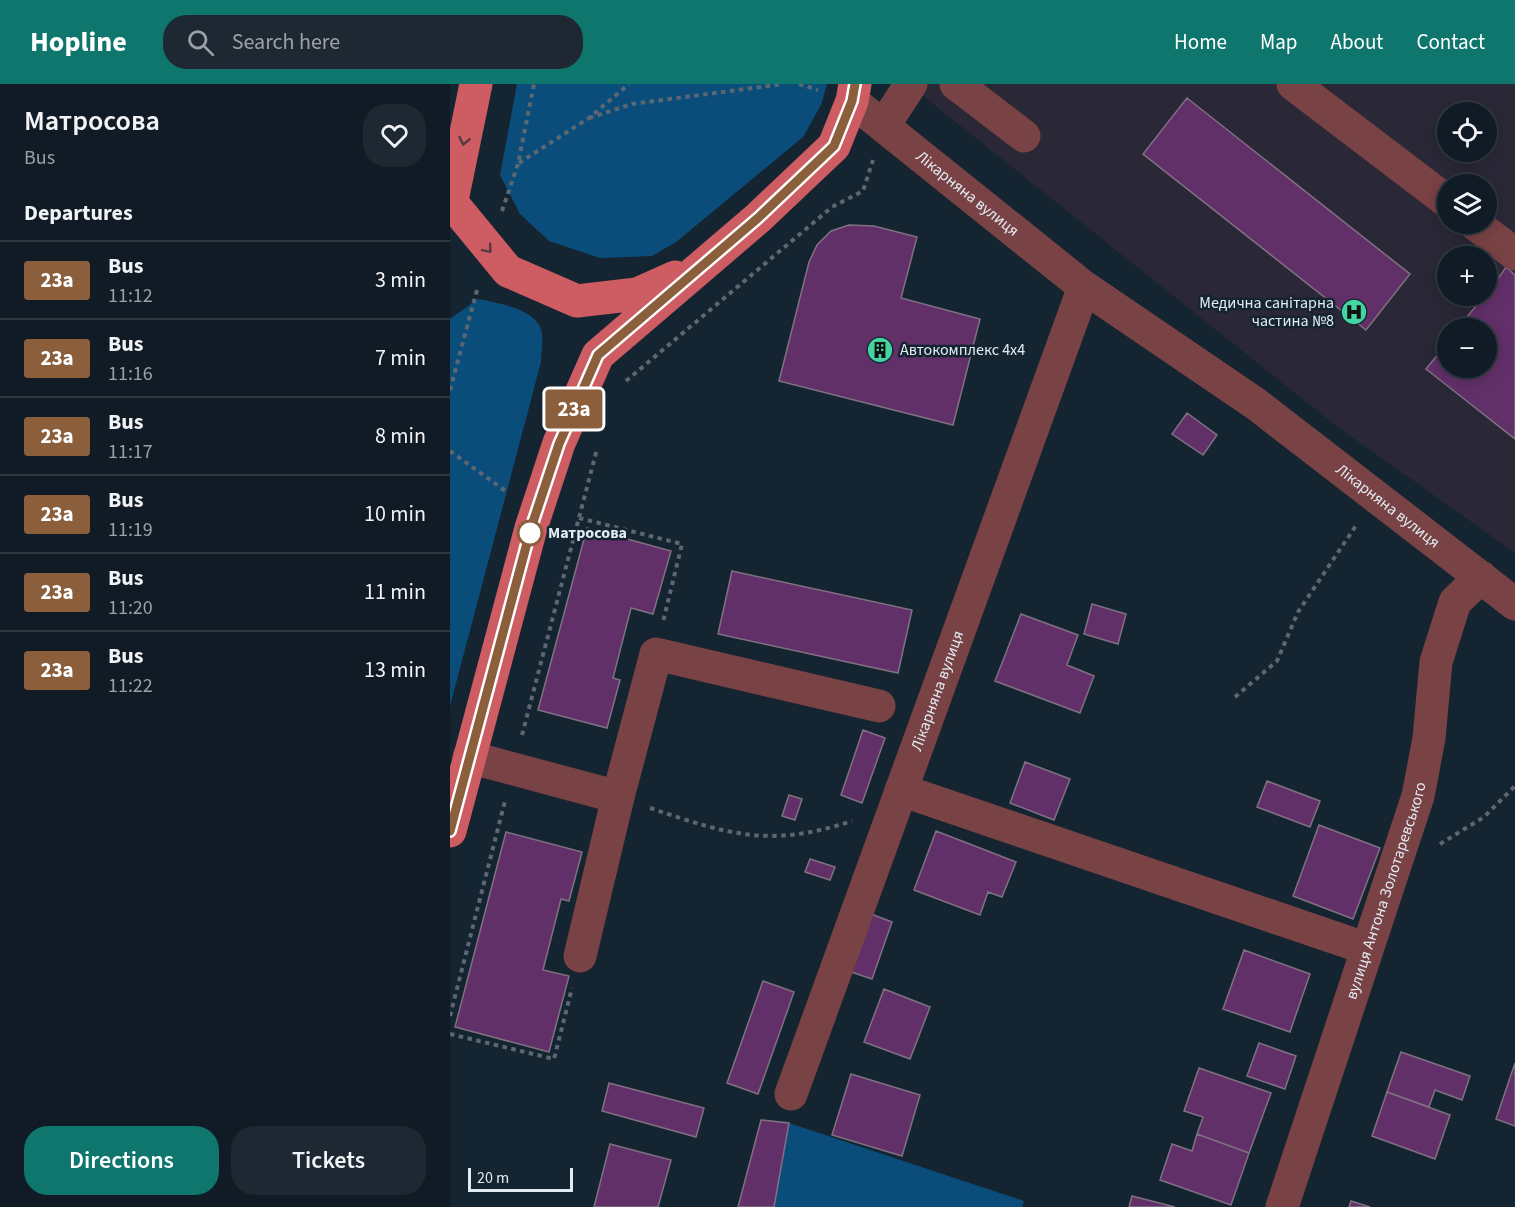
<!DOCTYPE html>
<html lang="en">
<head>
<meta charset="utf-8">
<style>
  :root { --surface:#101b25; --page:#1e2832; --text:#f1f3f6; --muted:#9ca1a7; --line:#303942; --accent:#0f766e }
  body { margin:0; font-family:"Source Sans 3",sans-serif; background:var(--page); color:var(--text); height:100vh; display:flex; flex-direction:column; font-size:22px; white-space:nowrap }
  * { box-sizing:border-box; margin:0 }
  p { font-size:20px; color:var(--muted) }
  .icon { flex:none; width:33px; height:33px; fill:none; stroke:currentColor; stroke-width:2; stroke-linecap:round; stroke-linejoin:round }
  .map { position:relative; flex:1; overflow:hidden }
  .side { display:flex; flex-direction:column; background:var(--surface); width:450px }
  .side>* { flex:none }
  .badge { padding:0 12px; border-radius:4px; font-size:21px; line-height:39px }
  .buttons { position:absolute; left:987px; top:18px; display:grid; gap:12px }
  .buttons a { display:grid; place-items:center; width:60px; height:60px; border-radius:50%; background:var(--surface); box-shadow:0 3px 15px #0003,0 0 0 2px var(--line); font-size:30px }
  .scale { position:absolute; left:18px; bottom:15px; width:105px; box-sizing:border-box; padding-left:6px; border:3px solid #e1ebf3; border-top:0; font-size:16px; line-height:21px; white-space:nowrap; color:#e1ebf3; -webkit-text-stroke:4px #152431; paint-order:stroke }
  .map>.badge { position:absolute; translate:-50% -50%; box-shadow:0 0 0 3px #fff }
  h2 { padding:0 24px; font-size:22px; line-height:54px }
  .round { display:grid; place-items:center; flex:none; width:63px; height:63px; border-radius:24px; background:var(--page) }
  .overview { display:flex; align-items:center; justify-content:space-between; height:102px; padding:0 24px }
  h1 { font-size:28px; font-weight:600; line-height:45px }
  .action { display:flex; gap:12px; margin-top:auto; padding:12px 24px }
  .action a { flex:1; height:69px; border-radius:24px; background:var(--accent); color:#fff; font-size:24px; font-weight:600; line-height:69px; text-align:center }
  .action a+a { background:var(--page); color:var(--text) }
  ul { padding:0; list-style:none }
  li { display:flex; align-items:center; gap:18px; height:78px; padding:0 24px; border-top:2px solid var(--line) }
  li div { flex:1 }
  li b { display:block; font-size:22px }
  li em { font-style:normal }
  li .badge { min-width:66px; font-weight:700; text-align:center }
  header { display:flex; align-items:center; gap:36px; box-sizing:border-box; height:84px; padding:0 30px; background:var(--accent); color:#fff }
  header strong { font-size:28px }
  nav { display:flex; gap:33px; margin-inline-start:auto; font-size:21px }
  .search { width:420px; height:54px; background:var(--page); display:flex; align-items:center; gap:15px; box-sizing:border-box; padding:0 21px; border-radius:24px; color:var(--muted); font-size:22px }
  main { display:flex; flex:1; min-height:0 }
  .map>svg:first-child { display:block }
  .commercial { fill:#2a2737; fill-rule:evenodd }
  .green { fill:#0b4d7a }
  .building { fill:#613069; stroke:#807182; stroke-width:1.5 }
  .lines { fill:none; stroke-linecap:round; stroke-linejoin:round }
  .path { stroke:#5b6873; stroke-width:4; stroke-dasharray:4.5 4.5; stroke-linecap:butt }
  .minor { stroke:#794244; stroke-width:33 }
  .major { stroke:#cd5c63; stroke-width:33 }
  .oneway { stroke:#553842 }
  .line-casing { stroke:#fff; stroke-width:14 }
  .line { stroke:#8b5e3c; stroke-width:9 }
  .stop-dot { fill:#fff; stroke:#8b5e3c; stroke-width:3 }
  .labels { text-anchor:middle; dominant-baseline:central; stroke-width:5; stroke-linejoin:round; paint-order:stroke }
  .street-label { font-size:16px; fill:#e1ebf3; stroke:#152431 }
  .poi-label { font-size:16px; fill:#e1ebf3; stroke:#152431; text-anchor:end }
  .stop-label { font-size:16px; font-weight:bold; fill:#e1ebf3; stroke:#152431; text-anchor:start }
</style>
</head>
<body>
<header>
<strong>Hopline</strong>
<div class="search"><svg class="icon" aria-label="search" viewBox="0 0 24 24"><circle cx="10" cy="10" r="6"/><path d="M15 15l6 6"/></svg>Search here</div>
<nav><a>Home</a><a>Map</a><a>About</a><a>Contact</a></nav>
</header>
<main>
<section class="side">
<div class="overview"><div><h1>Матросова</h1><p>Bus</p></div><a class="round"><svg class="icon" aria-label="heart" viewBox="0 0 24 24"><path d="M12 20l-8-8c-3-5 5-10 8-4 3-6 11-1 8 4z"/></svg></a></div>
<h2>Departures</h2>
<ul>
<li><span class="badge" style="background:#8b5e3c;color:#fff">23а</span><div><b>Bus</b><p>11:12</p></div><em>3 min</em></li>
<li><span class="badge" style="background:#8b5e3c;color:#fff">23а</span><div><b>Bus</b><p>11:16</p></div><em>7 min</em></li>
<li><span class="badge" style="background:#8b5e3c;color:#fff">23а</span><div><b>Bus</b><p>11:17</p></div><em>8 min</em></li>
<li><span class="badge" style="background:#8b5e3c;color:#fff">23а</span><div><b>Bus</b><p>11:19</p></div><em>10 min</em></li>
<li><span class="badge" style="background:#8b5e3c;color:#fff">23а</span><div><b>Bus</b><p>11:20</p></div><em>11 min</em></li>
<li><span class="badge" style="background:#8b5e3c;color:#fff">23а</span><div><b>Bus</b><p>11:22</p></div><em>13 min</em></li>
</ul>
<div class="action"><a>Directions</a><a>Tickets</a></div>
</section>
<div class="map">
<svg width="1065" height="1123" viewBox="0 0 1065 1123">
  <rect width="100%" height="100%" fill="#152431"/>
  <!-- commercial -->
  <path class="commercial" d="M458 0H1065V469L885 341ZM998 28H1036V68H998ZM998 100H1036V140H998ZM998 172H1036V212H998ZM998 244H1036V284H998Z"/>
  <!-- green -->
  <path class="green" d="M67 0H377L371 21 353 53 226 158 202 172 150 174 99 157 70 130 50 91Z
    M28 215C48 219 88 225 92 249 93 258 91 269 91 278L0 622V235Z
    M339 1039 574 1117 572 1123H324Z"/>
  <!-- building -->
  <path class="building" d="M737 14 960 190 916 246 693 70Z
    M399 141 424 142 467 153 451 214 530 235 503 341 329 297 359 178 367 161 381 147Z
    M1056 183 1065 191V355L976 285 998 258V284H1036V244H1008L1034 212H1036Z
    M737 329 767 351 753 371 722 350Z
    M137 444 221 467 203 530 181 524 163 594 170 596 157 644 88 626Z
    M282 487 462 526 448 589 268 550Z
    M642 520 676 530 668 560 634 550Z
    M571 530 628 551 617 581 644 592 630 629 545 597Z
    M413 646 435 654 412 719 391 711Z
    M575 678 620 695 604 736 560 719Z
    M817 697 870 717 860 743 807 723Z
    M339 711 352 715 345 736 332 732Z
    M869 741 930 764 903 835 843 812Z
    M486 747 566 778 552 813 538 808 530 831 464 806Z
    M56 748 132 768 119 817 111 815 93 886 119 892 99 968 5 943Z
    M360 775 385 783 380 796 355 788Z
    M421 830 442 838 422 895 401 888Z
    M794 866 860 890 840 948 773 925Z
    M313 897 344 908 308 1010 277 999Z
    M434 905 480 923 460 975 414 958Z
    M809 959 846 972 835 1005 797 992Z
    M951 968 1020 992 1012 1016 985 1006 979 1023 937 1008Z
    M1065 979V1042L1046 1035Z
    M749 984 821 1009 799 1069 747 1050 753 1033 734 1027Z
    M401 990 470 1011 452 1072 382 1051Z
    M159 999 254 1024 246 1053 152 1027Z
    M937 1008 1000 1031 985 1075 922 1052Z
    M311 1036 339 1039 324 1123H288Z
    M747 1050 799 1069 781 1121 710 1096 722 1060 742 1067Z
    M160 1060 221 1076 208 1123H144Z
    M682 1112 725 1123H679Z
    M901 1117 920 1123H899Z"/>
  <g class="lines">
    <!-- path -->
    <path class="path" d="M349 0 368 6
      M139 34 182 20 333 0
      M69 79 139 34 179 0
      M52 127 68 80 84 0
      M176 297 382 123 413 107 423 76
      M0 306 27 206
      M0 367 57 408
      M129 434 232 460 213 538
      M785 613 827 577 848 528 907 440
      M72 651 147 365
      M200 724C280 751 320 764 402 737
      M990 760 1034 733 1065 702
      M0 932 55 717
      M0 950 104 975 122 904"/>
    <!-- minor -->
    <g class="minor">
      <path d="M506 0 574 52"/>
      <path d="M843 0 998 118"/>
      <path id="s1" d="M402 17 634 203 806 320 1065 520"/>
      <path d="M434 41 461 0"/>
      <path d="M1025 140 1065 170"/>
      <path d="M19 673 168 713 206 570 429 622"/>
      <path d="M451 706 915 864"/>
      <path d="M130 872 168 713"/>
      <path id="s2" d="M341 1010 634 203"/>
      <path id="s3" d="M832 1123 968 712 979 654 986 578 1005 518 1031 493"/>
    </g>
    <!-- major -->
    <path class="major" d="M2 119 58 187 127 217 187 210 225 193
      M0 126 26 0
      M0 747 81 444 109 359 148 271 308 134 384 62 402 17 405 0"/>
  </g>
  <!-- one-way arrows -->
  <defs><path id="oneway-chevron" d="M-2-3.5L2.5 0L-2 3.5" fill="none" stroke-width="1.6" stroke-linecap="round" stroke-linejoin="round" transform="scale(1.5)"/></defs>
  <g class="oneway">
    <use href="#oneway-chevron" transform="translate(14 57) rotate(102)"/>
    <use href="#oneway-chevron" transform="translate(38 165) rotate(50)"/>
  </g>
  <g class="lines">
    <!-- line casing -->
    <g class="line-casing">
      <path id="line" d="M0 747 81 444 109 360 148 271 308 134 384 62 402 17 405 0"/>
    </g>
    <!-- line -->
    <use href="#line" class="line"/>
  </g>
  <!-- icons -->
  <defs>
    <g id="hospital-disc" transform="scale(1.35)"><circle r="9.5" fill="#42d4a1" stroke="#152431"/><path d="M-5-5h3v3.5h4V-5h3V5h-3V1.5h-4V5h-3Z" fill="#111"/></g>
    <g id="building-disc" transform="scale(1.35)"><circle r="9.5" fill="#42d4a1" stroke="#152431"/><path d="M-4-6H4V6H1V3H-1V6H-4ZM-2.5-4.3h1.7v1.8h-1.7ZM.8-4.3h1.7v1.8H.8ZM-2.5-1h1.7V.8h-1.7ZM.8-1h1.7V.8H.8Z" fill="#111"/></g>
  </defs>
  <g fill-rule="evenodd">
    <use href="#hospital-disc" x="904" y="228"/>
    <use href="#building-disc" x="430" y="266"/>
  </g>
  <!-- markers -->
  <circle class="stop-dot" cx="80" cy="449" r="12"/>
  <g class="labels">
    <!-- street labels -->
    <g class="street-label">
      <text stroke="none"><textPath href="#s1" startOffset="148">Лікарняна вулиця</textPath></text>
      <text stroke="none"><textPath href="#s1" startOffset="672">Лікарняна вулиця</textPath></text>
      <text stroke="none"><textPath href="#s2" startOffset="429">Лікарняна вулиця</textPath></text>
      <text stroke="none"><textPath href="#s3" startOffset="333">вулиця Антона Золотаревського</textPath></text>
    </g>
    <!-- poi labels -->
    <g class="poi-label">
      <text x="884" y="219">Медична санітарна<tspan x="884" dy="18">частина №8</tspan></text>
      <text x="450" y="266" text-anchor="start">Автокомплекс 4x4</text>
    </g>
    <!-- stop labels -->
    <g class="stop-label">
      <text x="98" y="449">Матросова</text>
    </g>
  </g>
</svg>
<div class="buttons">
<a><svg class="icon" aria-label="locate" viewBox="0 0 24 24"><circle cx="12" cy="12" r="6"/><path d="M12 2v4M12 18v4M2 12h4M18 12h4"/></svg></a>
<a><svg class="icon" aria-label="layers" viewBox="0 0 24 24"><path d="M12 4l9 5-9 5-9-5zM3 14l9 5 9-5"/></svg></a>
<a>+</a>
<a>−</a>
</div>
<div class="scale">20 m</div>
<b class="badge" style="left:124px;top:325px;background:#8b5e3c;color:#fff">23а</b>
</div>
</main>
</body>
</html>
